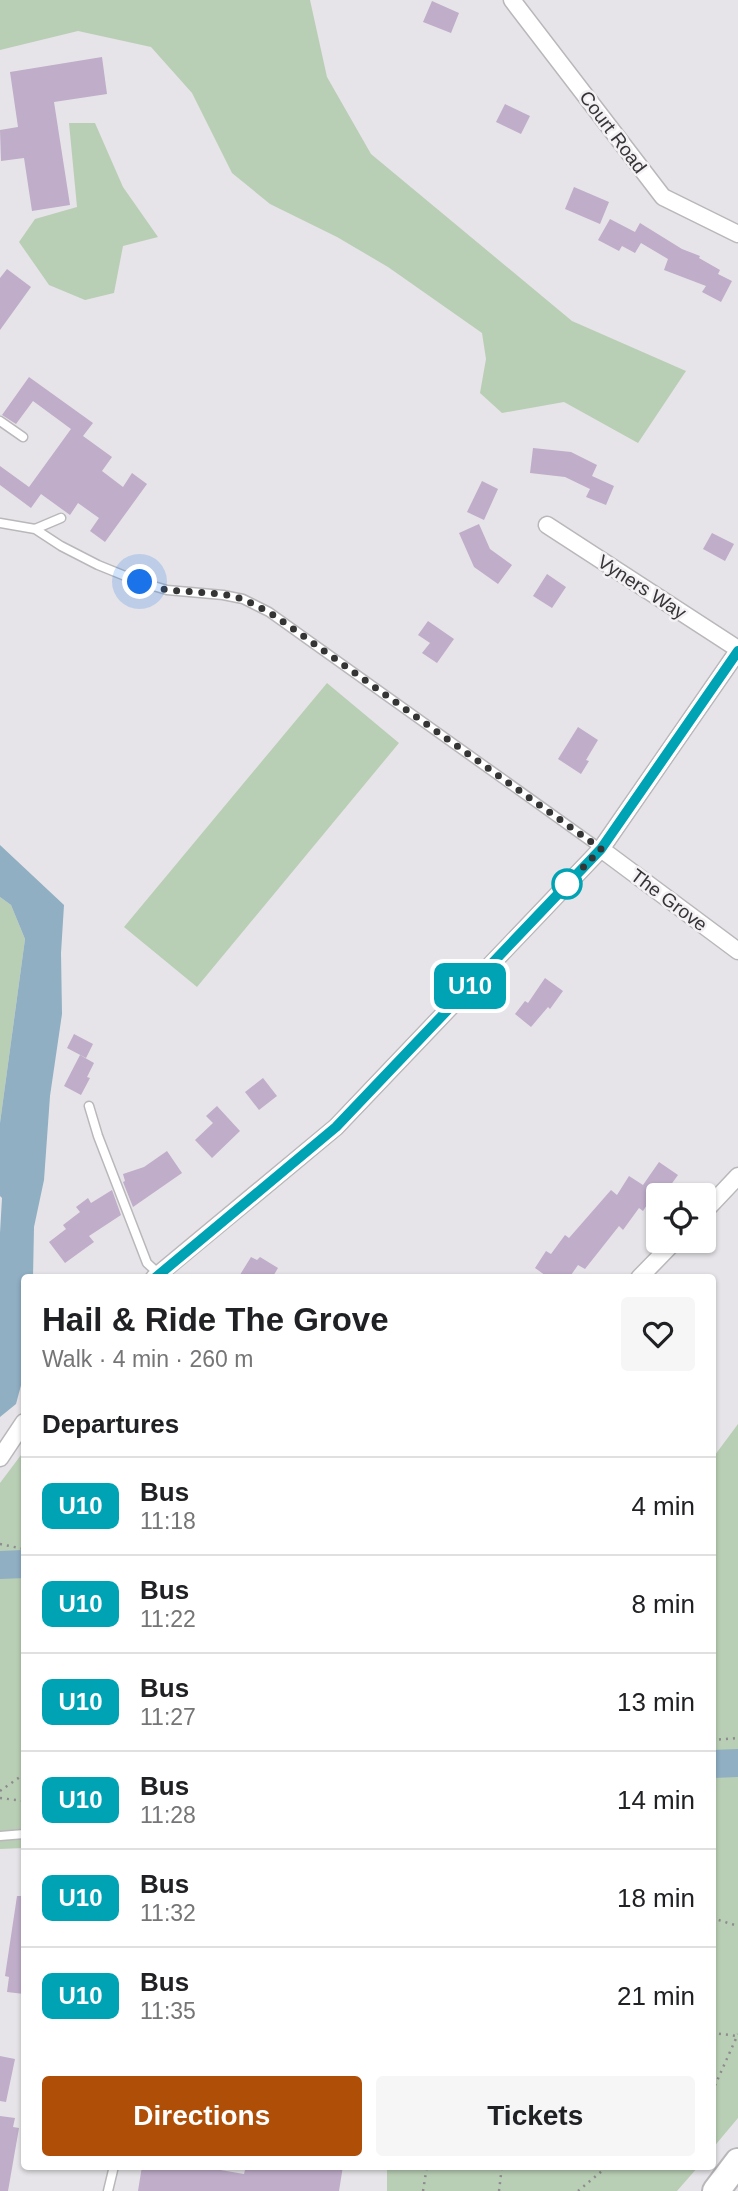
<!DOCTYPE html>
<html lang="en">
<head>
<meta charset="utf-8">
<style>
  :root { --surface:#fff; --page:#f6f6f6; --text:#202124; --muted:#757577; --line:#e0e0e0; --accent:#af4e06 }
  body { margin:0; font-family:Helvetica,sans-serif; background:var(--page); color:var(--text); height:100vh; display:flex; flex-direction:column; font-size:26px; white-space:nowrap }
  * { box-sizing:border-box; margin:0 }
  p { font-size:23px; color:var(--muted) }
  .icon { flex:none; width:38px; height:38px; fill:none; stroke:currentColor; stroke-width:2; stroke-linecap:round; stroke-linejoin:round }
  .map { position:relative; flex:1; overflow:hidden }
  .drawer { position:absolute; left:21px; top:1274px; width:695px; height:896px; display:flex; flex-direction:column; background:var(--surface); border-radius:7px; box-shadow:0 2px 5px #0004 }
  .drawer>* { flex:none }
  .badge { padding:0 14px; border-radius:10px; font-size:24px; line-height:46px }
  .controls { position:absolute; left:646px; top:1183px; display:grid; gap:14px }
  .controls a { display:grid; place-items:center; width:70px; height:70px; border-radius:7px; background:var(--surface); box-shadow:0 2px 5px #0004; font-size:35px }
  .you { position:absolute; width:35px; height:35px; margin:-18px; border:5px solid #fff; border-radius:50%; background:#1a73e8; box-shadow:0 0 0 10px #1a73e833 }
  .map>.badge { position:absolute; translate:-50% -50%; box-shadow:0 0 0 4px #fff }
  h2 { padding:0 21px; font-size:26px; line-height:63px }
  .round { display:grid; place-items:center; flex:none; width:74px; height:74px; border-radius:7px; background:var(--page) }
  .summary { display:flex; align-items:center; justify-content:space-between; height:119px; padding:0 21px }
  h1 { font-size:33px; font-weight:800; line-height:52px }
  .primary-button { display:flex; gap:14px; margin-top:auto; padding:14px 21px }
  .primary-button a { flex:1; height:80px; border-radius:7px; background:var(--accent); color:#fff; font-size:28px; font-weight:800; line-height:80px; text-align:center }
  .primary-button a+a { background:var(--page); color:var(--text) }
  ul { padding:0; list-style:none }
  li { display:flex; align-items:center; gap:21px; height:98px; padding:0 21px; border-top:2px solid var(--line) }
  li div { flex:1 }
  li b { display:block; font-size:26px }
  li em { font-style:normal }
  li .badge { min-width:77px; font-weight:700; text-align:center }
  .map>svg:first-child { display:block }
  .green { fill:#b9cfb5 }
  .water { fill:#90afc3 }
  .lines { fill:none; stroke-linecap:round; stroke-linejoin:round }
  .river { stroke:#90afc3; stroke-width:28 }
  .building { fill:#bfadc9 }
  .service-casing { stroke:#b9b7ba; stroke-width:11 }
  .minor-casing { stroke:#b9b7ba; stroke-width:19 }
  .trunk-casing { stroke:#b9b7ba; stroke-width:30 }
  .path { stroke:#8d8b8e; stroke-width:2.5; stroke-dasharray:2 5; stroke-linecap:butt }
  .service { stroke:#fff; stroke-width:8 }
  .minor { stroke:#fff; stroke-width:16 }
  .trunk { stroke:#fff; stroke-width:26 }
  .line-casing { stroke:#fff; stroke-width:16 }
  .line { stroke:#00a3b4; stroke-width:10 }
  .walk { stroke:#363536; stroke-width:7; stroke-dasharray:0 12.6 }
  .stop-dot { fill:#fff; stroke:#00a3b4; stroke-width:3.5 }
  .labels { text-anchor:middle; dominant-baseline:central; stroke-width:5; stroke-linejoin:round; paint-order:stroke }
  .street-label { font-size:19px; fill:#363536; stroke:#f4f1f5 }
</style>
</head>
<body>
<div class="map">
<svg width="738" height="2191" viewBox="0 0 738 2191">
  <rect width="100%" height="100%" fill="#e6e4e8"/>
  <!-- green -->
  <path class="green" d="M0 0H310L327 77 371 154 572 321 686 371 638 443 564 402 502 413 480 393 486 359 482 333 388 267 337 237 270 204 232 173 192 93 151 47 78 31 0 50Z
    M69 123H95L123 187 158 237 123 246 114 293 85 300 49 285 19 242 35 219 77 207Z
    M327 683 399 743 197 987 124 927Z
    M0 897 11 905 25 939 0 1123Z
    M738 1424V2118L712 2149V1459Z
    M24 1451V1848L0 1849V1483Z
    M387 2167V2166L698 2167 677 2191H387Z"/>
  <!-- water -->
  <path class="water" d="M0 845 64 905 61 953 62 1014 50 1096 44 1180 34 1227 33 1277 24 1278V1374L16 1404 0 1417V1233L2 1198 0 1196V1123L25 939 11 905 0 897Z"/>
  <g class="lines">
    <!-- river -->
    <path class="river" d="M0 1565 24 1564
      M712 1764 738 1763"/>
  </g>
  <!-- building -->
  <path class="building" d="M432 1 459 13 451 33 423 22Z
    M102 57 107 94 54 102 70 205 32 211 24 158 1 161 0 130 18 127 10 72Z
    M505 104 530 116 521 134 496 122Z
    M574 187 609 202 600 224 565 209Z
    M610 219 635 232 640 223 682 249 700 256 699 258 720 270 718 274 732 281 721 302 702 292 706 286 664 270 668 259 641 243 635 253 622 246 619 251 598 240Z
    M7 269 31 287 0 330V278Z
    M29 377 93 423 83 436 112 457 102 471 123 487 132 473 147 484 105 542 90 531 99 518 78 503 70 515 41 494 31 508 0 485V466L29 487 71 429 33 401 16 424 2 415Z
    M533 448 571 452 597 465 592 476 614 486 606 505 586 497 590 489 565 477 530 473Z
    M482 481 498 489 484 520 467 512Z
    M479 524 490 549 512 565 498 584 474 567 459 533Z
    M712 533 734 544 725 561 703 549Z
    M547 574 566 587 552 608 533 596Z
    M428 621 454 639 437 663 422 653 430 643 418 635Z
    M578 727 598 740 586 760 589 761 581 774 558 759Z
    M545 978 563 991 550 1009 548 1007 531 1027 515 1014 525 1001 528 1003Z
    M74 1034 93 1044 86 1058 67 1048Z
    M80 1055 94 1063 87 1077 90 1078 81 1095 64 1086Z
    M263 1078 277 1096 259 1110 245 1092Z
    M217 1106 240 1131 212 1158 195 1140 213 1123 206 1116Z
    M167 1151 182 1173 133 1207 123 1182 125 1181 123 1174 144 1167Z
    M659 1162 678 1175 665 1193 658 1188 643 1211 639 1208 623 1230 619 1226 585 1269 578 1265 569 1278H549L535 1268 546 1251 551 1254 565 1235 569 1238 611 1190 617 1195 629 1176 643 1185Z
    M112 1190 121 1215 89 1236 94 1242 65 1263 49 1242 66 1229 63 1225 80 1212 76 1207 88 1198 91 1203Z
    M251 1257 257 1260 260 1257 278 1268 272 1278H238Z
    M17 1896H24V1994L7 1992 9 1977 5 1976Z
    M0 2056 15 2059 6 2102 0 2101Z
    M0 2116 15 2118 13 2127 19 2128 8 2191H0Z
    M142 2166H197L244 2174 246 2166H343L339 2191H138Z"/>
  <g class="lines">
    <!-- service casing -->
    <g class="service-casing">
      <path id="service" d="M0 421 23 437
        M0 523 35 529 61 546 98 565 140 582 167 590 223 595 243 599 269 612 601 849
        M35 529 61 518
        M89 1106 98 1136 147 1263 159 1274
        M0 1836 24 1834
        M108 2191 114 2166"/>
    </g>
    <!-- minor casing -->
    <g class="minor-casing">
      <path id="minor" d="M512 0 663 197 738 234
        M547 525 738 649
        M601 849 738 951
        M704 1212 738 1176
        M154 1278 336 1127 601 849 738 651
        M639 1278 675 1241
        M0 1458 24 1422"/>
    </g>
    <!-- trunk casing -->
    <g class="trunk-casing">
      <path id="trunk" d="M716 2191 738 2162"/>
    </g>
    <!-- path -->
    <path class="path" d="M0 1544 24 1549
      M712 1740 738 1738
      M0 1791 24 1774
      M0 1798 24 1801
      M712 1918 738 1926
      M712 2033 738 2036
      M712 2092 738 2034
      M423 2191 427 2166
      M499 2191 502 2166
      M578 2191 608 2166"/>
    <!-- service -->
    <use href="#service" class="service"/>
    <!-- minor -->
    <use href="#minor" class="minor"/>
    <!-- trunk -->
    <use href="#trunk" class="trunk"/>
  </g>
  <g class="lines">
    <!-- line casing -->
    <g class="line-casing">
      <path id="line" d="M155 1278 336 1127 601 849 738 651"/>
    </g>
    <!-- line -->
    <use href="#line" class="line"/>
    <!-- walk -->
    <path class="walk" d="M140 582 167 590 223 594 243 599 269 612 292 628 601 849 563 888 567 884"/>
  </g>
  <!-- markers -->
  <circle class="stop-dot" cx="567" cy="884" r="14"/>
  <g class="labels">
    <!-- street labels -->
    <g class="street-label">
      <text transform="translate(613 132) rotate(53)">Court Road</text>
      <text transform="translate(642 587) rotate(33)">Vyners Way</text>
      <text transform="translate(669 900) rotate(37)">The Grove</text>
    </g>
  </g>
</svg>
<div class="controls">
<a><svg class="icon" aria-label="locate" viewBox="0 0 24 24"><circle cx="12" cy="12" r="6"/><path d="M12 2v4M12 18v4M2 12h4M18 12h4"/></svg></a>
</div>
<div class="you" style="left:140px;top:582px"></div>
<b class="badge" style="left:470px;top:986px;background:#00a3b4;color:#fff">U10</b>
<section class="drawer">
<div class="summary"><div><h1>Hail &amp; Ride The Grove</h1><p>Walk · 4 min · 260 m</p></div><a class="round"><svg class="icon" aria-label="heart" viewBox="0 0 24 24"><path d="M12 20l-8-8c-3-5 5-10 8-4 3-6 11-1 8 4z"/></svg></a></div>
<h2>Departures</h2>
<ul>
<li><span class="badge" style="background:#00a3b4;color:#fff">U10</span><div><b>Bus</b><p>11:18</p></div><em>4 min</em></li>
<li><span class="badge" style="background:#00a3b4;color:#fff">U10</span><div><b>Bus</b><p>11:22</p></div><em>8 min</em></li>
<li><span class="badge" style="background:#00a3b4;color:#fff">U10</span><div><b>Bus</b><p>11:27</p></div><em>13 min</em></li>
<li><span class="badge" style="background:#00a3b4;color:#fff">U10</span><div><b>Bus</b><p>11:28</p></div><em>14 min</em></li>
<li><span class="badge" style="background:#00a3b4;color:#fff">U10</span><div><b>Bus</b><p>11:32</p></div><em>18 min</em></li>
<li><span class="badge" style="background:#00a3b4;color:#fff">U10</span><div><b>Bus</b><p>11:35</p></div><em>21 min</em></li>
</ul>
<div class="primary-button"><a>Directions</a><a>Tickets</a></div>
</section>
</div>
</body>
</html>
